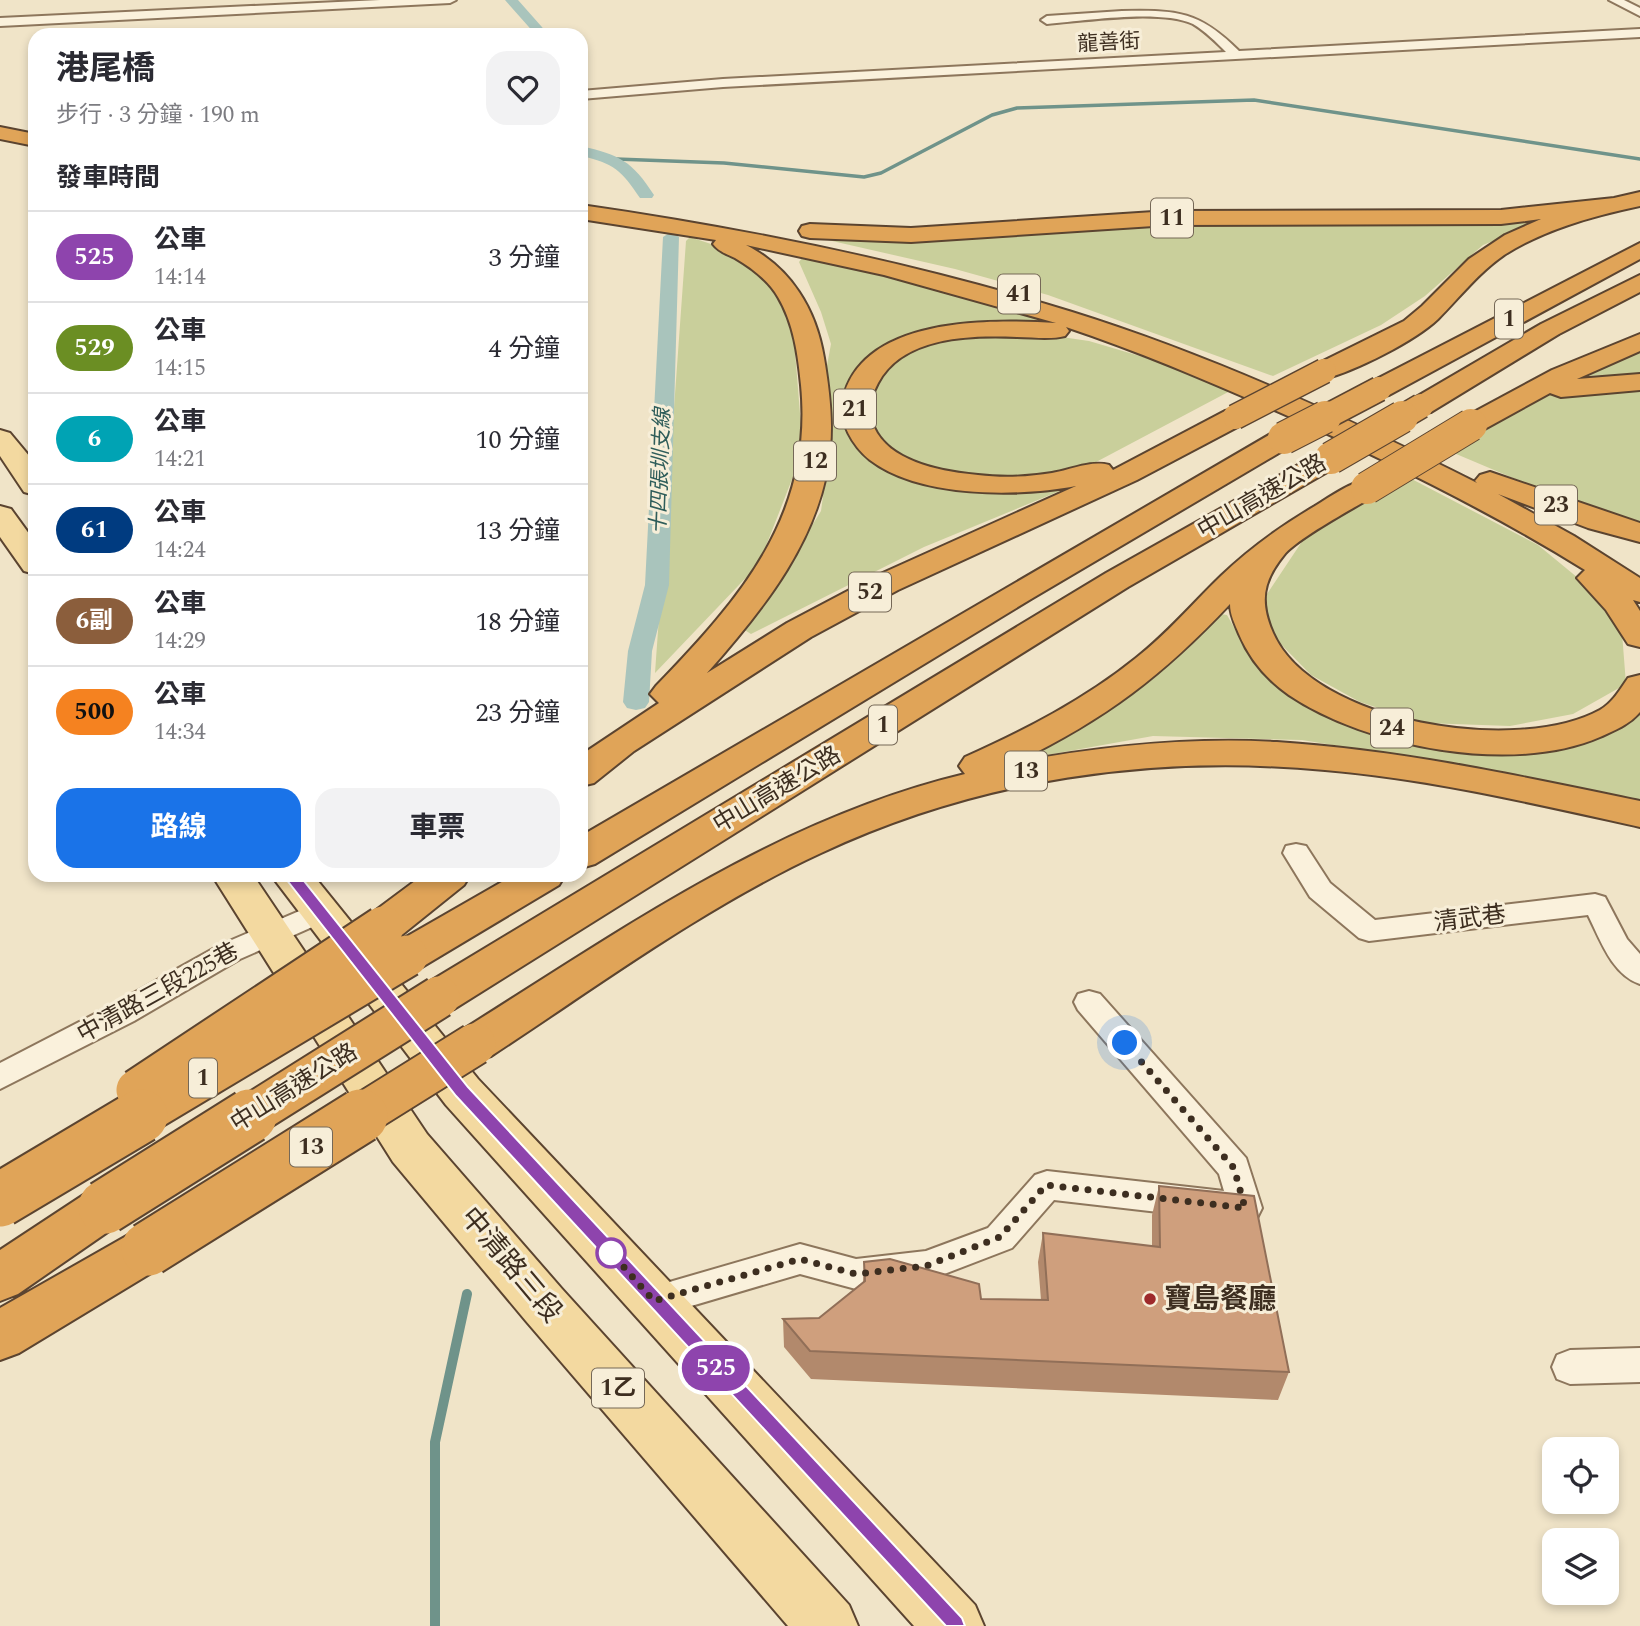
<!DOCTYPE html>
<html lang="zh-TW">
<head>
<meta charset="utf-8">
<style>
  :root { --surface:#fff; --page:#f2f2f3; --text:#2b2b33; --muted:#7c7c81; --line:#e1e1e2; --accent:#1a73e8 }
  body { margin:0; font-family:Spectral,"Noto Sans TC",serif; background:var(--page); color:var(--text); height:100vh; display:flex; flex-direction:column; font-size:26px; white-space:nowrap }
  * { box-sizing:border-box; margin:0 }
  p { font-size:23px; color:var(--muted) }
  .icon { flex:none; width:38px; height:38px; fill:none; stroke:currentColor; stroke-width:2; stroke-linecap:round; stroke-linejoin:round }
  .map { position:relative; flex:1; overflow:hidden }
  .sheet { position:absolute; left:28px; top:28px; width:560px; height:854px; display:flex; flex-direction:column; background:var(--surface); border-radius:21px; box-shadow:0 4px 10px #0003 }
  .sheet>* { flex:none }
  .badge { padding:0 14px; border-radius:23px; font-size:24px; line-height:46px }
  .tools { position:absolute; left:1542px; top:1437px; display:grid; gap:14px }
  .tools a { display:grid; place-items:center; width:77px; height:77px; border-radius:14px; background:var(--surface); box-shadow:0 4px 10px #0003; font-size:35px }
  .you { position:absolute; width:35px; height:35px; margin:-18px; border:5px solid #fff; border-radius:50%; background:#1a73e8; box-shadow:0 0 0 10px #1a73e833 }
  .map>.badge { position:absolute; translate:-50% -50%; box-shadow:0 0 0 4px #fff }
  h2 { padding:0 28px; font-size:26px; line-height:63px }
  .round { display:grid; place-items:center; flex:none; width:74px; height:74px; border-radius:21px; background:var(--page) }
  .overview { display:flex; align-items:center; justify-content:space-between; height:119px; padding:0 28px }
  h1 { font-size:33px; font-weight:700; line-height:52px }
  .button { display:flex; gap:14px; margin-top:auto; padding:14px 28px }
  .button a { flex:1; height:80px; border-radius:21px; background:var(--accent); color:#fff; font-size:28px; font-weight:700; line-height:80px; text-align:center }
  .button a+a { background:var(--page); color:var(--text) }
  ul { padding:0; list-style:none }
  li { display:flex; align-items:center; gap:21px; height:91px; padding:0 28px; border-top:2px solid var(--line) }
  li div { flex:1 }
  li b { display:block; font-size:26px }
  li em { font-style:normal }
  li .badge { min-width:77px; font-weight:700; text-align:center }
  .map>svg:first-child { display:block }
  .green { fill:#c9cf9b }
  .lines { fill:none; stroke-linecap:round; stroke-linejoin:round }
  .stream-far1 { stroke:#6f938a; stroke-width:3.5 }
  .stream { stroke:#6f938a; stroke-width:10 }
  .canal { fill:#a9c4bc; fill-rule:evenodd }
  .street-casing { stroke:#8d765c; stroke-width:4 }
  .primary-casing { stroke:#5b4430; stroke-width:4 }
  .highway-casing { stroke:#5b4430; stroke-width:4 }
  .street { fill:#faf1dc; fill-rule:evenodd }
  .primary { fill:#f3d9a0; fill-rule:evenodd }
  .highway { fill:#e0a458; fill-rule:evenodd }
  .highway-bridge-far3-casing { stroke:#5b4430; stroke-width:27; stroke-linecap:butt }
  .highway-bridge-far2-casing { stroke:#5b4430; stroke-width:34; stroke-linecap:butt }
  .highway-bridge-far1-casing { stroke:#5b4430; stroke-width:45; stroke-linecap:butt }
  .highway-bridge-casing { stroke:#5b4430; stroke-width:57; stroke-linecap:butt }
  .highway-bridge-far3 { stroke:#e0a458; stroke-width:24 }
  .highway-bridge-far2 { stroke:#e0a458; stroke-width:32 }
  .highway-bridge-far1 { stroke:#e0a458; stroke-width:41 }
  .highway-bridge { stroke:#e0a458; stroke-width:53 }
  .wall { fill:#b2896c }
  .building { fill:#cf9f7d; stroke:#916f58; stroke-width:2 }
  .line { fill:#8e44ad; stroke:#fff; stroke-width:2 }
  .walk { stroke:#3d2e20; stroke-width:7; stroke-dasharray:0 12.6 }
  .stop-dot { fill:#fff; stroke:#8e44ad; stroke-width:3.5 }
  .poi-dot { fill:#9e2a2b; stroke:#f7eed8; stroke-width:2.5 }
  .labels { text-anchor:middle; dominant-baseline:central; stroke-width:6; stroke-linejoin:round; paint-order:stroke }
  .far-street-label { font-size:21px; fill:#3d2e20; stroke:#f7eed8 }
  .far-water-label { font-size:21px; font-style:italic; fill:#2f5d5a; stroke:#f7eed8 }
  .shield { fill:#f7eed8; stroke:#756857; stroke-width:2 }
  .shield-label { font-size:23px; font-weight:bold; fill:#3d2e20 }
  .street-label { font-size:24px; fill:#3d2e20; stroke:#f7eed8 }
  .near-street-label { font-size:28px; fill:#3d2e20; stroke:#f7eed8 }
  .near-poi-label { font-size:28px; font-weight:bold; fill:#3d2e20; stroke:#f7eed8; text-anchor:start }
</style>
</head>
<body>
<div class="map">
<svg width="1640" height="1626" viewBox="0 0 1640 1626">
  <rect width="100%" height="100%" fill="#f0e4c8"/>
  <!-- green -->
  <path class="green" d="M1537 220 1541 222 1483 245 1425 296 1381 325 1273 376 1048 295 955 269 819 238 1196 221 1428 225Z
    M690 237 717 246 774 280 792 314 803 451 759 564 655 673 686 241Z
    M806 253 1077 328 1072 330 1009 326 893 347 847 399 896 471 1067 488 924 547 751 634 743 629 766 600 821 511 830 445 823 387 831 344 821 312 799 262Z
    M1027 332 1089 341 1160 362 1232 390 1081 470 1032 481 910 468 858 418C861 408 862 391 869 382 906 334 972 337 1027 332Z
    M1640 339V375L1579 376Z
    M1640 386V523L1610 519 1442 448 1526 401 1563 390Z
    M1404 475 1538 545 1578 578 1622 633 1626 684 1573 714 1510 726 1424 723 1360 702 1311 675 1272 635 1265 597 1313 525Z
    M1215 613 1227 615 1253 661 1291 693 1367 731 1585 740 1640 713V803L1473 768 1302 740 1153 736 1047 755 1039 748 1153 679Z"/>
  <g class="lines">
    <!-- stream-far1 -->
    <path class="stream-far1" d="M616 159 724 163 864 177 881 173 992 115 1017 108 1254 100 1640 159"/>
    <!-- stream -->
    <path class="stream" d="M435 1626V1442L467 1294"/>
    <!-- canal -->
    <path class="canal" d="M505 0H518L549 35H536Z
      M581 146C620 155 632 161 654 195L652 198H640C622 171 614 163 581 156Z
      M671 232 679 237 669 585 652 651 649 702 645 708 636 710 627 708 623 702 628 651 645 585 663 237Z"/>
    <!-- street casing -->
    <g class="street-casing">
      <path id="street" d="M380 0H456L450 3 0 26V18Z
        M1609 0H1624L1640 8V16Z
        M1122 11C1178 10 1199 11 1239 51L1640 29V37L723 87 581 99V91L723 79 1226 52C1216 42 1205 31 1193 24 1159 9 1085 21 1047 24L1041 20 1047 16Z
        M1296 844 1306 846 1330 883 1375 920 1595 894 1605 897 1627 939 1640 954V984C1612 975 1600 939 1588 915L1369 941 1359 938 1310 897 1283 853 1286 846Z
        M318 903 328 906 332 913 328 920 240 959 134 1021 0 1089V1063L112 1005 220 945Z
        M1089 991 1100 994 1246 1158 1262 1208 1257 1218 1245 1222 1054 1200 1012 1248 926 1281 856 1289 800 1274 654 1317 642 1312 636 1301 642 1290 800 1244 856 1259 926 1251 988 1228 1035 1175 1047 1171 1224 1191 1219 1174 1078 1010 1074 1002 1078 994Z
        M1640 1348V1382L1570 1384 1557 1379 1552 1367 1557 1355 1570 1350Z"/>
    </g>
    <!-- primary casing -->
    <g class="primary-casing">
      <path id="primary" d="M0 430 10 433 35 463V495L24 492 0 456Z
        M0 506 11 509 35 542V574L24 571 0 537Z
        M212 875H253L427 1134 562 1289 849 1605 858 1626H788L526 1321 393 1162Z
        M271 875H313L478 1079 975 1605 984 1626H914L446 1105Z"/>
    </g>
    <!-- highway casing -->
    <g class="highway-casing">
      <path id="highway" d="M0 127 35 134V146L0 139Z
        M1640 192V206C1593 216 1545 229 1504 255 1478 273 1460 297 1438 319 1415 341 1355 371 1324 379L1315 377 1311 371 1315 365 1404 321 1422 306 1469 259 1505 235 1541 219 1501 224 1169 225 911 242 810 238 802 236 799 231 802 226 810 224 911 228 1169 211 1501 210 1614 198Z
        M581 205C747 229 912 262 1072 312 1210 355 1348 418 1477 483L1475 481 1480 475 1490 472 1640 523V542L1588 528 1498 494 1574 536 1640 578V602L1633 600 1640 611V647L1628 644 1606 610 1577 578 1585 570C1490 511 1390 462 1288 416 1215 384 1141 352 1066 327L1069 331 1065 336C1050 340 1033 337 1017 337 971 335 903 336 878 383 869 400 867 416 877 433 896 464 946 472 978 475 1002 478 1028 477 1052 473 1071 470 1091 460 1109 465L1113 470 1225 411 1235 409 1245 411 1249 417 1245 423 1137 480 898 590 811 637 634 751 594 783 581 786V755L659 703 650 694 656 686C740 599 814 515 801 385 798 355 794 324 778 297 769 281 752 268 735 258 727 254 719 252 713 244L716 240 581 219ZM746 245 884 275 1056 323C991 319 862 316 843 399 838 422 853 446 870 460 919 498 1018 497 1076 486L876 576 787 623 707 673C763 610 823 536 830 448 833 419 829 388 824 358 816 309 791 268 746 245Z
        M1640 243V259L1389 395 1379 397 1369 395 1365 389 1369 383Z
        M1640 275V292L1559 334 1431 412 1421 414 1411 412 1407 406 1411 400 1541 324Z
        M1640 334V351L1577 379 1640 374V390L1561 397 1550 393 1481 431 1471 433 1461 431 1457 425 1461 419 1552 370Z
        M1284 429 1294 432 1298 438 1294 444 1031 599 595 864 581 868V836L1274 432Z
        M1331 449 1341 452 1345 458 1341 464 1128 587 454 1009 439 1013 424 1009 417 997 424 985 1106 573 1321 452Z
        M1367 479 1378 482 1382 488 1378 494C1357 506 1296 539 1284 555 1263 581 1259 601 1273 633 1313 724 1519 755 1600 710 1612 703 1620 690 1628 678L1640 675V712C1629 725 1615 730 1600 737 1513 775 1366 747 1289 695 1267 680 1249 658 1239 634 1235 624 1230 615 1230 604 1162 676 1107 718 1017 762 1103 746 1190 737 1277 742 1400 750 1520 776 1640 801V827C1536 804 1431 779 1325 770 1152 754 978 779 821 853 704 907 598 986 491 1056L475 1061 459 1056 453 1044 459 1032C620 931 777 819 965 774L959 766 965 757C1025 730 1084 700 1136 658 1167 634 1192 604 1221 576 1249 549 1281 526 1315 506 1331 496 1348 484 1367 479Z
        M423 875H470L464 885 398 938 383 942 368 938 362 927 368 916Z
        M514 875H565L559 885 422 967 407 972 392 967 386 956 392 945Z
        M105 1186 122 1192 130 1207 122 1222 18 1294 0 1301V1250L88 1192Z
        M148 1227 166 1234 173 1249 166 1264 19 1353 0 1360V1308L130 1234Z"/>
    </g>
    <!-- street -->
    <use href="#street" class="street"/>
    <!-- primary -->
    <use href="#primary" class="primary"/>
    <!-- highway -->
    <use href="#highway" class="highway"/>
    <!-- highway-bridge-far3 casing -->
    <g class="highway-bridge-far3-casing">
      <path id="highway-bridge-far3" d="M1235 417 1324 371
        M1322 419 1379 389
        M1399 419 1421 406"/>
    </g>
    <!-- highway-bridge-far2 casing -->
    <g class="highway-bridge-far2-casing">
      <path id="highway-bridge-far2" d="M1284 438 1325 417
        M1331 458 1402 417
        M1367 488 1471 425"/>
    </g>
    <!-- highway-bridge-far1 casing -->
    <g class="highway-bridge-far1-casing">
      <path id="highway-bridge-far1" d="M137 1090 383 927
        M138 1117 407 956
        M248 1117 439 997
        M358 1117 475 1044"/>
    </g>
    <!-- highway-bridge casing -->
    <g class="highway-bridge-casing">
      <path id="highway-bridge" d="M0 1200 141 1116
        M105 1207 250 1116
        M148 1249 361 1116"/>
    </g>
    <!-- highway-bridge-far3 -->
    <use href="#highway-bridge-far3" class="highway-bridge-far3"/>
    <!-- highway-bridge-far2 -->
    <use href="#highway-bridge-far2" class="highway-bridge-far2"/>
    <!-- highway-bridge-far1 -->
    <use href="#highway-bridge-far1" class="highway-bridge-far1"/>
    <!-- highway-bridge -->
    <use href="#highway-bridge" class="highway-bridge"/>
  </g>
  <!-- wall -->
  <path class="wall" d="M1159 1186 1289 1372 1278 1400 811 1379 784 1347 783 1319 819 1318 863 1282 864 1262 981 1299 1041 1300 1038 1262 1043 1233 1152 1246V1215Z"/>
  <!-- building -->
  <path class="building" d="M1159 1186 1254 1196 1289 1372 810 1351 783 1319 819 1318 865 1281 864 1262 890 1259 979 1284 981 1299 1048 1300 1043 1233 1160 1247Z"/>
  <!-- line -->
  <path class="line" d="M291 870 296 871 468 1087 962 1618 965 1626H946L456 1096 286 879V871Z"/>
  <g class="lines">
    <!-- walk -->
    <path class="walk" d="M611 1253 605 1246 654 1301 800 1259 856 1274 926 1266 1000 1237 1046 1185 1245 1208 1234 1168 1125 1043"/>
  </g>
  <!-- markers -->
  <circle class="stop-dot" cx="611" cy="1253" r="14"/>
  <circle class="poi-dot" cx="1150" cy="1299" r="7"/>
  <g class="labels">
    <!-- far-street labels -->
    <g class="far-street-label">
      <text transform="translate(1109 43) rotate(-3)">龍善街</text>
    </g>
    <!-- far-water labels -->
    <g class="far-water-label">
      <text transform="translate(661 471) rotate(-88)">十四張圳支線</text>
    </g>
    <!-- shield labels -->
    <g class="shield">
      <rect x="1151" y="198.5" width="42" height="39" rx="5"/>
      <rect x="998" y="274.5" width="42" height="39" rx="5"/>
      <rect x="1495" y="299.5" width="28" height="39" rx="5"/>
      <rect x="834" y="389.5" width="42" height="39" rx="5"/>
      <rect x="794" y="441.5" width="42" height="39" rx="5"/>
      <rect x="1535" y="485.5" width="42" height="39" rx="5"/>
      <rect x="849" y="572.5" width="42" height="39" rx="5"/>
      <rect x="869" y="705.5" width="28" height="39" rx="5"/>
      <rect x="1371" y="708.5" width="42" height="39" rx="5"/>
      <rect x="1005" y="751.5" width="42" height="39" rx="5"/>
      <rect x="189" y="1058.5" width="28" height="39" rx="5"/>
      <rect x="290" y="1127.5" width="42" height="39" rx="5"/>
      <rect x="592" y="1368.5" width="52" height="39" rx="5"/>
    </g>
    <g class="shield-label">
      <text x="1172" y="218">11</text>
      <text x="1019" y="294">41</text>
      <text x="1509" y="319">1</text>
      <text x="855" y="409">21</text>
      <text x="815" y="461">12</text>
      <text x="1556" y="505">23</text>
      <text x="870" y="592">52</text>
      <text x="883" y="725">1</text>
      <text x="1392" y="728">24</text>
      <text x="1026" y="771">13</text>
      <text x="203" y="1078">1</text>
      <text x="311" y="1147">13</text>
      <text x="618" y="1388">1乙</text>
    </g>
    <!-- street labels -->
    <g class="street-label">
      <text transform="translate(1262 497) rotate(-30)">中山高速公路</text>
      <text transform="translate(777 790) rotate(-31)">中山高速公路</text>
      <text transform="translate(1470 919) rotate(-7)">清武巷</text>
      <text transform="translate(158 993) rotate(-29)">中清路三段225巷</text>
      <text transform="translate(294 1088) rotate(-32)">中山高速公路</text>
    </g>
    <!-- near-street labels -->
    <g class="near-street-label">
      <text transform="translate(511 1265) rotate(50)">中清路三段</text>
    </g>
    <!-- near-poi labels -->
    <g class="near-poi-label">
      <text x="1164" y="1299">寶島餐廳</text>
    </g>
  </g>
</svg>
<div class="tools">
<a><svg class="icon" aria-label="locate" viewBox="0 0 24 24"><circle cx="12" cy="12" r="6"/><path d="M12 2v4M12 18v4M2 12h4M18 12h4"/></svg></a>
<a><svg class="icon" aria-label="layers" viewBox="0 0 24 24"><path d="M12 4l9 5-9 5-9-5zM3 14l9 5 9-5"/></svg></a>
</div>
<div class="you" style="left:1125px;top:1043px"></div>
<b class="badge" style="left:716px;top:1368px;background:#8e44ad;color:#fff">525</b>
<section class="sheet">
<div class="overview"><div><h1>港尾橋</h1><p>步行 · 3 分鐘 · 190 m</p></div><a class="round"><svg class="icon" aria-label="heart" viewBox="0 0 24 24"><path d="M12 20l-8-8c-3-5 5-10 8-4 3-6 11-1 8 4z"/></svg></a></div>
<h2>發車時間</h2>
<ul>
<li><span class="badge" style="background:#8e44ad;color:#fff">525</span><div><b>公車</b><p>14:14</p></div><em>3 分鐘</em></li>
<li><span class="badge" style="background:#6b8e23;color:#fff">529</span><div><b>公車</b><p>14:15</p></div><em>4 分鐘</em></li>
<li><span class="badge" style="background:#00a3b4;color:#fff">6</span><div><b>公車</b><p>14:21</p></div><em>10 分鐘</em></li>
<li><span class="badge" style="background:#003b80;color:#fff">61</span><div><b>公車</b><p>14:24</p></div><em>13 分鐘</em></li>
<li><span class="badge" style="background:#8b5e3c;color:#fff">6副</span><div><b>公車</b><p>14:29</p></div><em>18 分鐘</em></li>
<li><span class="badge" style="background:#f58220;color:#111">500</span><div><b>公車</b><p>14:34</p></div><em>23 分鐘</em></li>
</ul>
<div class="button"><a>路線</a><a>車票</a></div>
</section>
</div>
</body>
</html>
